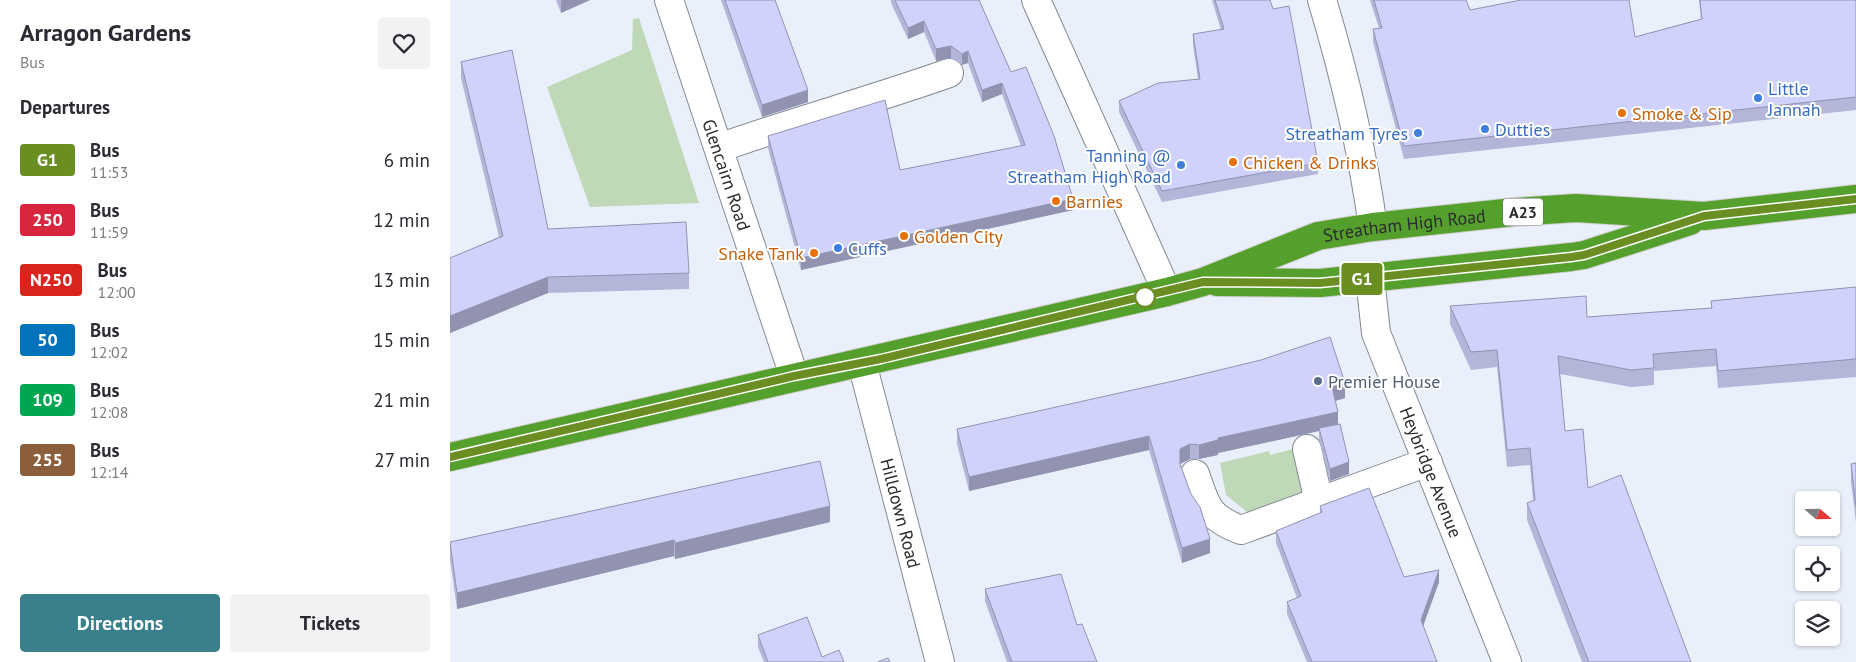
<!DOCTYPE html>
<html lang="en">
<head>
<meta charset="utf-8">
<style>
  :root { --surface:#fff; --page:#f2f2f3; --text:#2b2b33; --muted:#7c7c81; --accent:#397f8c }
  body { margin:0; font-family:"PT Sans",sans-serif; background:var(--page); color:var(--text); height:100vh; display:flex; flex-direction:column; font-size:19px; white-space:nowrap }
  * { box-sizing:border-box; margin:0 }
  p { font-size:16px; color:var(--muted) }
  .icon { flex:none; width:28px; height:28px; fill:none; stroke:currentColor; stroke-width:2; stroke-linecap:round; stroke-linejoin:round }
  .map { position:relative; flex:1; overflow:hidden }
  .sheet { display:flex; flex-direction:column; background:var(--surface); width:450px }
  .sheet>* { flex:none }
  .badge { padding:0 10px; border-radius:4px; font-size:18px; line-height:32px }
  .needle { width:32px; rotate:110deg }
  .tools { position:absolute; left:1345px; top:491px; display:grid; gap:10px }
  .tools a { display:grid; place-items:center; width:45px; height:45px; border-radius:5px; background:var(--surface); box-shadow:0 1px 4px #0004; font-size:25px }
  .map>.badge { position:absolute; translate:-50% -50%; box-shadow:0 0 0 2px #fff }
  h2 { padding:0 20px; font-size:19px; line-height:45px }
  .round { display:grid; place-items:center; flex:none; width:52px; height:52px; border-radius:5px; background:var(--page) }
  .summary { display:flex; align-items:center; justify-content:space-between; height:85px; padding:0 20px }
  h1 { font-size:24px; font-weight:700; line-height:38px }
  .primary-button { display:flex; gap:10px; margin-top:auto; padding:10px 20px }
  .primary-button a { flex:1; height:58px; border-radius:5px; background:var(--accent); color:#fff; font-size:20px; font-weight:700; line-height:58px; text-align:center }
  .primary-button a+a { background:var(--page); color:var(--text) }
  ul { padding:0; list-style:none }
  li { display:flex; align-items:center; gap:15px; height:60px; padding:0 20px }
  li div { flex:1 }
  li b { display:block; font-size:19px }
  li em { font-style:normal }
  li .badge { min-width:55px; font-weight:700; text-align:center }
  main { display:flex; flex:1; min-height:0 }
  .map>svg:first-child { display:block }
  .green { fill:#bed8b8 }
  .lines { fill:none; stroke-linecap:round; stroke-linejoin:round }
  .minor-casing { stroke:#838892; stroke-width:30 }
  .highway-casing { stroke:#d0d1d1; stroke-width:30 }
  .minor { stroke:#fff; stroke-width:28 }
  .highway { stroke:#55a02c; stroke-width:28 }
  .wall { fill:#b3b5d9 }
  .shaded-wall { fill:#9293b0 }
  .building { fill:#d0d2fc; stroke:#9293b0 }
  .line-casing { stroke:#fff; stroke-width:11 }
  .line { stroke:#6b8e23; stroke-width:8 }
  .shop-dot { fill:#3f7fe0; stroke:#fff; stroke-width:2 }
  .food-dot { fill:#e8710a; stroke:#fff; stroke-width:2 }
  .stop-dot { fill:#fff; stroke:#6b8e23; stroke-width:2.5 }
  .service-dot { fill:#5c6f8a; stroke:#fff; stroke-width:2 }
  .labels { text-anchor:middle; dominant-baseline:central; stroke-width:4; stroke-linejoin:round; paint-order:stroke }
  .shield { fill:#fff; stroke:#6a6b6e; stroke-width:1 }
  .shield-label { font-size:16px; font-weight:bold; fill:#2a2c30 }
  .shop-label { font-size:18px; fill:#366cbe; stroke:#fff; text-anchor:start }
  .food-label { font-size:18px; fill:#c56008; stroke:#fff; text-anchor:start }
  .street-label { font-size:18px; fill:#2a2c30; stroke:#fff }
  .service-label { font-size:18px; fill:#4e5e75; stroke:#fff; text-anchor:start }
</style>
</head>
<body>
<main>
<section class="sheet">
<div class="summary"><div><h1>Arragon Gardens</h1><p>Bus</p></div><a class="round"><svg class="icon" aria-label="heart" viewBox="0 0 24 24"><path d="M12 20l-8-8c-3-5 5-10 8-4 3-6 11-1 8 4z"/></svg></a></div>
<h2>Departures</h2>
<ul>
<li><span class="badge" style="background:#6b8e23;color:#fff">G1</span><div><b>Bus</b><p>11:53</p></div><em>6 min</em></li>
<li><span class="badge" style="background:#d7263d;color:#fff">250</span><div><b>Bus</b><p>11:59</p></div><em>12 min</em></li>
<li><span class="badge" style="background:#dc241f;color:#fff">N250</span><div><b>Bus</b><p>12:00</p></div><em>13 min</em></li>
<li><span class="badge" style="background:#0072bc;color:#fff">50</span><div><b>Bus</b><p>12:02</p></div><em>15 min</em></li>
<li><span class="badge" style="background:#00a651;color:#fff">109</span><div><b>Bus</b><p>12:08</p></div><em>21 min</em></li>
<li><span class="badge" style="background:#8b5e3c;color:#fff">255</span><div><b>Bus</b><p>12:14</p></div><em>27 min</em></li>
</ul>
<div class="primary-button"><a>Directions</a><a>Tickets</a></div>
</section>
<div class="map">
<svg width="1406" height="662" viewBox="0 0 1406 662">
  <rect width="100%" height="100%" fill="#eaf0fb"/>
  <!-- green -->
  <path class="green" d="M189 18 249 203 140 207 97 87 182 50 183 19Z
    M847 448 857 496 797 512 776 495 770 463 819 451 820 455Z"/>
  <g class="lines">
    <!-- minor casing -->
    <g class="minor-casing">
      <g id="minor">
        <path id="s1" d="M219 0 344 376"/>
        <path d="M586 0 717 292"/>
        <path d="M872 0C895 76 912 148 923 227"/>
        <path d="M269 148C345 121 423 100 499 73"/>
        <path id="s2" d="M920 278 926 333 1057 662"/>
        <path id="s3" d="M412 363 490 662"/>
        <path d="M857 449 869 502"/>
        <path d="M745 474C756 506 757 517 791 530L978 462"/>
      </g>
    </g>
    <!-- highway casing -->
    <g class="highway-casing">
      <g id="highway">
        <path d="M767 282 870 283 1121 257 1134 255 1240 221"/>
        <path id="s4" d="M0 457 717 292 753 282 868 236 923 227 1064 212 1126 208 1254 216 1406 199"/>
      </g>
    </g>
    <!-- minor -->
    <use href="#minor" class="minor"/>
    <!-- highway -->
    <use href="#highway" class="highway"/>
  </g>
  <!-- wall -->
  <path class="wall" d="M106 0H140L111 13Z
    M271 0H325L358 102 312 117Z
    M441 0H529L623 210 351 270 318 148V136L450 170 571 146 552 94 532 102 518 63 512 65 501 58 486 61 474 32 458 39 441 3Z
    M762 0H820L868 163V174L712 202 669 112V101L748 79 743 45V34L771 30Z
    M920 0H1016L1020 10 1185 37 1251 19 1249 0H1406V110L954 159 923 42V29L929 28Z
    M11 62 98 229 239 273V289L98 293 0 333V258L49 237 11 78Z
    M1406 287V377L1268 388 1266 366 1204 371V385L1181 387 1110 374 1115 431 1138 488 1241 662H1132L1077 520V503L1083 501 1080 465 1057 467 1047 367 1021 370 1000 324V306L1137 317 1261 308V301Z
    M895 398 885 401 888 424 899 474 880 481 869 440V431L768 453V455L749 459H740L730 464 760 553 732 563 699 450 519 491 507 444V429Z
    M1406 463V523L1401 481V464Z
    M870 506 954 577 989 582 973 625 987 662H857L837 614V602L847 598 826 543V531L870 513Z
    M380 522 225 559 224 556 7 609 0 559V542Z
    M535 589 647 662H557L535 601Z
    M308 635 372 657 394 662H314L308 647Z"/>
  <!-- shaded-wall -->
  <path class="shaded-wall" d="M113 0H140L111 13V1Z
    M474 21V32L458 39V28Z
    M501 46V58L486 61V49Z
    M518 51V63L512 65V54Z
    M552 83V94L532 102V90Z
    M358 90V102L312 117V105Z
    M623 199V210L351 270V258Z
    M98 277V293L0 333V316Z
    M895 383V398L882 402V387Z
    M888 412V427L869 428V431L768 453V455L749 459V445L768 438Z
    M699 436V450L519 491V477Z
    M740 444V459L730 464V449Z
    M899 462V474L880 481V469Z
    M380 506V522L225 559V543Z
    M760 539V553L732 563V548Z
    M224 540V556L7 609V593Z
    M989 570V582L971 632V620Z"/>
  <!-- building -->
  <path class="building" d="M275 0H325L358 90 312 105Z
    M445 0H529L561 72 576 67 604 136 623 199 351 258 318 136 435 100 450 170 575 145 552 83 532 90 518 51 512 54 501 46 486 49 474 21 458 28Z
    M765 0H820L823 9 839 6 868 163 712 191 669 101 708 83 750 79 743 34 774 29Z
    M924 0H1016L1020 10 1071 0H1179L1185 37 1252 19 1250 0H1406V97L954 146 923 29 932 28Z
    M62 50 98 229 236 222 239 273 98 277 0 316V258L53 236 11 62Z
    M1406 287V359L1268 371 1266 349 1203 354 1204 368 1181 370 1108 356 1115 431 1133 429 1138 488 1171 475 1241 662H1139L1077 503 1085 500 1080 448 1057 450 1047 350 1021 352 1000 306 1136 296 1137 317 1262 308 1261 301Z
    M880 337 895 383 882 387 888 412 768 438V440L749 445 740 444 730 449V464L741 494 750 507 760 539 732 548 699 436 519 477 507 429 728 380 811 360Z
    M890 424 899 462 880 469 869 428Z
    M370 461 380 506 225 543 224 540 7 593 0 542Z
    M1406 463V506L1401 464Z
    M919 488 954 577 989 570 971 620 987 662H862L837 602 851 596 826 531 872 512 870 506Z
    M611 574 627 625 632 624 647 662H562L535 589Z
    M357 617 372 657 389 650 394 662H318L308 635Z
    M438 658 440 662H428Z"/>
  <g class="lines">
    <!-- line casing -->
    <g class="line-casing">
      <path id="line" d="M0 457 344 376 431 359 753 282 870 283 1121 257 1134 255 1254 216 1406 199"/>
    </g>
    <!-- line -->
    <use href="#line" class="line"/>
  </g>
  <!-- markers -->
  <g class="shop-dot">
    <circle cx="1308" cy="98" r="5"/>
    <circle cx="1035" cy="129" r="5"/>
    <circle cx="968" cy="133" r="5"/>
    <circle cx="731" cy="165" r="5"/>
    <circle cx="388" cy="248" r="5"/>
  </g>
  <g class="food-dot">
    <circle cx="1172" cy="113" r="5"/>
    <circle cx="783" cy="162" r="5"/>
    <circle cx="606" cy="201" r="5"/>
    <circle cx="454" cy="236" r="5"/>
    <circle cx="364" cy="253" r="5"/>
  </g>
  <circle class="stop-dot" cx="695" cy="297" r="10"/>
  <circle class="service-dot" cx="868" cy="381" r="5"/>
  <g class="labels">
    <!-- shield labels -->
    <rect class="shield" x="1053" y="198.5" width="40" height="27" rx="4"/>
    <g class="shield-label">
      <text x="1073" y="212">A23</text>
    </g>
    <!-- shop labels -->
    <g class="shop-label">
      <text x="1318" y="88">Little<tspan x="1318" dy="21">Jannah</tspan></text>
      <text x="1045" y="129">Dutties</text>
      <text x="958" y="133" text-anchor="end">Streatham Tyres</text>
      <text x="721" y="155" text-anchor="end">Tanning @<tspan x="721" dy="21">Streatham High Road</tspan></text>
      <text x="398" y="248">Cuffs</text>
    </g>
    <!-- food labels -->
    <g class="food-label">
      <text x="1182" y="113">Smoke &amp; Sip</text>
      <text x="793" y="162">Chicken &amp; Drinks</text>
      <text x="616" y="201">Barnies</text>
      <text x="464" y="236">Golden City</text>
      <text x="354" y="253" text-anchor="end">Snake Tank</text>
    </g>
    <!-- street labels -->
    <g class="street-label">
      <text stroke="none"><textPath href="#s1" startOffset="184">Glencairn Road</textPath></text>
      <text stroke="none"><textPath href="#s4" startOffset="984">Streatham High Road</textPath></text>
      <text stroke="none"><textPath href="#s2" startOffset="205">Heybridge Avenue</textPath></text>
      <text stroke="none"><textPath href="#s3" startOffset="155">Hilldown Road</textPath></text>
    </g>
    <!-- service labels -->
    <g class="service-label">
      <text x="878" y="381">Premier House</text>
    </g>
  </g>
</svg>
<div class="tools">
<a><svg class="needle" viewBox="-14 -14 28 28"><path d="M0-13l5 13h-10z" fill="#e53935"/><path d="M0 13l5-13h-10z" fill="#7c7c81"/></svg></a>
<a><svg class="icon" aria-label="locate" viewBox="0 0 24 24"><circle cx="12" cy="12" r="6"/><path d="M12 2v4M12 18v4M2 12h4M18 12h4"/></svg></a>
<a><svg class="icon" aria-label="layers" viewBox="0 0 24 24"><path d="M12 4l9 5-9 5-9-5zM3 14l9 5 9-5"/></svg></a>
</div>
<b class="badge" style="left:912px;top:279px;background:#6b8e23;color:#fff">G1</b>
</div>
</main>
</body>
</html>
